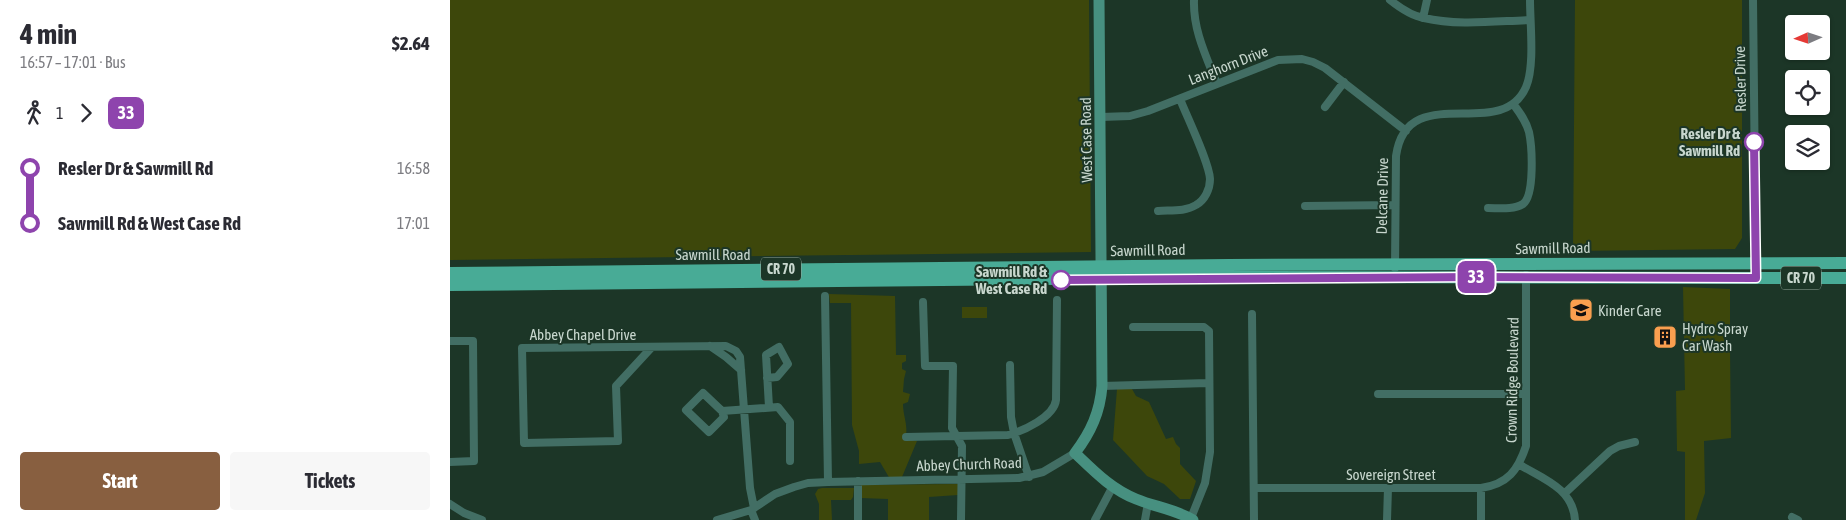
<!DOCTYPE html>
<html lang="en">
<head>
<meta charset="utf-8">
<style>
  :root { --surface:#fff; --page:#f7f7f7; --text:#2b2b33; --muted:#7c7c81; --accent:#885f40 }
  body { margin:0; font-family:"Asap Condensed",sans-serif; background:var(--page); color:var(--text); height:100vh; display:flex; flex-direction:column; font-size:19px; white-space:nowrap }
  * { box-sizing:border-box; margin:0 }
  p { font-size:16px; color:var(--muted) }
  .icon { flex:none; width:28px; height:28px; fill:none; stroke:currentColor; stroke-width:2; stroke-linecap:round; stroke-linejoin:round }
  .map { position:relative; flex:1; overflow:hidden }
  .drawer { display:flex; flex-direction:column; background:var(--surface); width:450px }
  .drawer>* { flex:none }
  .badge { padding:0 10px; border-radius:8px; font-size:18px; line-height:32px }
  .needle { width:32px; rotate:267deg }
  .fabs { position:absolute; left:1335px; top:15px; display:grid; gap:10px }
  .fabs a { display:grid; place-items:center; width:45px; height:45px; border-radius:5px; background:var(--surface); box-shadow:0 1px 4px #0004; font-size:25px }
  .map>.badge { position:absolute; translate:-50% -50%; box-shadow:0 0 0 2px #fff }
  .legs { display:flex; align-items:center; gap:8px; height:55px; padding:0 20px; font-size:16px }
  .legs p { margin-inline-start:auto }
  .summary { display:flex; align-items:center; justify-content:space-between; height:85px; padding:0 20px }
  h1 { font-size:28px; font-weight:700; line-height:38px }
  .cta { display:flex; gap:10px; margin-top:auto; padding:10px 20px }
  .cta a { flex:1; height:58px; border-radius:5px; background:var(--accent); color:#fff; font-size:20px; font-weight:700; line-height:58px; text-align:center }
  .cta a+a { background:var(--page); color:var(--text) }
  ul { padding:0 20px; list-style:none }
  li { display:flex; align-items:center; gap:18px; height:55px; font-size:19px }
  li i { display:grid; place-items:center; width:8px; height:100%; margin:0 6px; background:currentColor }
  li i::after { content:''; width:12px; height:12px; margin:-6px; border:4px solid; border-radius:50%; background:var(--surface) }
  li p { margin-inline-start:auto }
  li:first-child i { background:linear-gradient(#0000 50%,currentColor 0) }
  li:last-child i { background:linear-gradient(currentColor 50%,#0000 0) }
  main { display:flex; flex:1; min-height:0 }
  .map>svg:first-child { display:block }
  .green { fill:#3d470b }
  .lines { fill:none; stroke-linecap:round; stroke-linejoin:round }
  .street { stroke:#426e64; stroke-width:8 }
  .secondary { stroke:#479080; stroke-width:11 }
  .primary { stroke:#48ab96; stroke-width:12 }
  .line-1-casing { stroke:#fff; stroke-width:11 }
  .line-1 { stroke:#8e44ad; stroke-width:8 }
  .stop-1-dot { fill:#fff; stroke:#8e44ad; stroke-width:2.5 }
  .labels { text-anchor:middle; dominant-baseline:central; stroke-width:4; stroke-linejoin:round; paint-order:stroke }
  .shield { fill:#1c3627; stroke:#94a79c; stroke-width:1 }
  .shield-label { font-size:14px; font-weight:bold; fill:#c8d7ce }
  .street-label { font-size:15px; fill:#c8d7ce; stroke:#1c3627 }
  .stop-label { font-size:15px; font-weight:bold; fill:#c8d7ce; stroke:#1c3627; text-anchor:end }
  .poi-label { font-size:15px; fill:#c8d7ce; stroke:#1c3627; text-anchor:start }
</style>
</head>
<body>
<main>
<section class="drawer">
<div class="summary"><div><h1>4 min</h1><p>16:57 – 17:01 · Bus</p></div><b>$2.64</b></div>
<div class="legs"><svg class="icon" aria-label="walk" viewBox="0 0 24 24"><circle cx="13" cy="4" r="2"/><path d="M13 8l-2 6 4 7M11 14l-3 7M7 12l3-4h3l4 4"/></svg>1<svg class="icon" aria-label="forward" viewBox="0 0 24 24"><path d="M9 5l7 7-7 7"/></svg><b class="badge" style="background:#8e44ad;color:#fff">33</b></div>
<ul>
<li><i style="color:#8e44ad"></i><b>Resler Dr &amp; Sawmill Rd</b><p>16:58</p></li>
<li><i style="color:#8e44ad"></i><b>Sawmill Rd &amp; West Case Rd</b><p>17:01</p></li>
</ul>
<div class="cta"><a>Start</a><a>Tickets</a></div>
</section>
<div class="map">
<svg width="1396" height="520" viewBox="0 0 1396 520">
  <rect width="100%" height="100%" fill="#1c3627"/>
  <!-- green -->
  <path class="green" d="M0 0H639L641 252 0 260Z
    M1125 0H1292V238L1285 249 1123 251Z
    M1233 287 1280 289V329H1274V349H1280L1281 438 1254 441 1255 493 1246 520H1235V452L1227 451 1226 391 1235 390Z
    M379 294 445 296 446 355H456V361L452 363V369L456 371 454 379 453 392 460 394 458 402 453 404C453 417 459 426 455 439L467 441 452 477 440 479 430 462 409 464V451L402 425 401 303H380Z
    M512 307H537V318H512Z
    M667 389H682L686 396 699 402 716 439 723 437 726 444 730 448V464L746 481 740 499H730L714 484 697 476 663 440Z
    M508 484V495L479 497V520H438V499L411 498V485Z
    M372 488H404L403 497 401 500H381L382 520H369V504L365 494 368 489Z"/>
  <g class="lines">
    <!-- street -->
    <path class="street" d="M744 0C743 30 756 56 767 84
      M940 0C950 8 961 16 974 18 1007 26 1047 21 1080 20
      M1303 0 1306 278
      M973 18 977 0
      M875 107 894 82
      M651 117 680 116 698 111 828 60 852 59 863 62 875 68 956 131
      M855 206 945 205
      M1038 208C1049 208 1063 210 1073 204 1085 195 1082 146 1079 132 1076 121 1070 113 1064 105
      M708 211C720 210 735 212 746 205 755 200 760 189 760 179 759 162 737 117 730 99
      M945 268 946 156C957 78 1051 144 1076 87 1085 66 1080 24 1080 0
      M375 296 378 482
      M473 302 475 366H503L502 428 512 446 511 520
      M802 314 804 520
      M683 327H754L759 331 760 452 755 483 741 518
      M0 341H23L24 461 0 462
      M260 346 276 357 291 370
      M202 347 166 386 168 441 74 443 72 348 276 346 286 351 290 357 300 488 304 508
      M560 365 561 417 564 433 579 477
      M317 378 327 377 338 364 329 347 316 355 319 407
      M652 386 758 383
      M253 393 272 411 274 417 259 432 236 410Z
      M928 394H1076
      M272 411 328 407 340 422V461
      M456 437 558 435C573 431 604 417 606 400L607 300
      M1070 465C1094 479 1123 489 1125 520
      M408 481V520
      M804 488H1031C1058 484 1068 470 1076 446V275
      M1031 488V520
      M1115 493 1160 451 1169 446 1185 442
      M0 504 14 513 32 520
      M301 510 305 520
      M1342 517 1348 520
      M267 520 301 510 325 494 344 487 358 483 378 482 569 478 593 472 625 453
      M645 520 662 488
      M695 520 698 503
      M937 520 938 488"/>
    <!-- secondary -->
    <path class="secondary" d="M649 0 652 386C650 412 641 432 625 453 644 471 661 489 686 499 705 507 725 509 743 520"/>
    <!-- primary -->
    <path class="primary" d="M0 273 778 265 1396 263
      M0 285 778 277 1396 278"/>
  </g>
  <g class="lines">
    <!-- line-1 casing -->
    <g class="line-1-casing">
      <path id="line-1" d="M611 280 1029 277 1306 278 1304 142"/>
    </g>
    <!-- line-1 -->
    <use href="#line-1" class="line-1"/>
  </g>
  <!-- icons -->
  <defs>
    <g id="school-square" transform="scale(1.25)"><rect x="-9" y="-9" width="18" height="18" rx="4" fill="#fa9f4f" stroke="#1c3627"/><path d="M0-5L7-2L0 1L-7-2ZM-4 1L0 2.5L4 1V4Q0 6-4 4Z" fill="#111"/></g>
    <g id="building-square" transform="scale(1.25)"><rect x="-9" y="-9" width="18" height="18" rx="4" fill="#fa9f4f" stroke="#1c3627"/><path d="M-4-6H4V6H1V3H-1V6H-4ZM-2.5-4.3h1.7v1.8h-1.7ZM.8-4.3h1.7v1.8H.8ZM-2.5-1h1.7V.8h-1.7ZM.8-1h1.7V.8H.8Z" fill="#111"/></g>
  </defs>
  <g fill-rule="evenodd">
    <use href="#school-square" x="1131" y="310"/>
    <use href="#building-square" x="1215" y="337"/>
  </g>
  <!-- markers -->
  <g class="stop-1-dot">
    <circle cx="1304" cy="142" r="9"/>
    <circle cx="611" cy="280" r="9"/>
  </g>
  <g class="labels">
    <!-- shield labels -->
    <g class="shield">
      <rect x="311" y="257.5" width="40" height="23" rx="4"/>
      <rect x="1331" y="266.5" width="40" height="23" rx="4"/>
    </g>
    <g class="shield-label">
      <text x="331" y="269">CR 70</text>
      <text x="1351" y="278">CR 70</text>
    </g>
    <!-- street labels -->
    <g class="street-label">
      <text transform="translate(778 65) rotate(-21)">Langhorn Drive</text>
      <text transform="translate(1290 79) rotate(-91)">Resler Drive</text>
      <text transform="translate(636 140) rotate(-91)">West Case Road</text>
      <text transform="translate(932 196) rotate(-89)">Delcane Drive</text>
      <text transform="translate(1103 248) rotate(-1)">Sawmill Road</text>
      <text transform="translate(698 250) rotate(-1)">Sawmill Road</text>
      <text x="263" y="254">Sawmill Road</text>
      <text x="133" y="334">Abbey Chapel Drive</text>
      <text transform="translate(1062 380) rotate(-89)">Crown Ridge Boulevard</text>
      <text transform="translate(519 464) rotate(-2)">Abbey Church Road</text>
      <text x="941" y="474">Sovereign Street</text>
    </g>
    <!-- stop labels -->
    <g class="stop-label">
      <text x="1290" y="133">Resler Dr &amp;<tspan x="1290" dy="17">Sawmill Rd</tspan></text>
      <text x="597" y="271">Sawmill Rd &amp;<tspan x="597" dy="17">West Case Rd</tspan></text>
    </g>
    <!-- poi labels -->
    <g class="poi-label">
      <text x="1148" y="310">Kinder Care</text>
      <text x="1232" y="328">Hydro Spray<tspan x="1232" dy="17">Car Wash</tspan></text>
    </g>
  </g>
</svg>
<div class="fabs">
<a><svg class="needle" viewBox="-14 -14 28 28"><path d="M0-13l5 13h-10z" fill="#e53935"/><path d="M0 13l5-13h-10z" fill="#7c7c81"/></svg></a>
<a><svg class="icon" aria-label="locate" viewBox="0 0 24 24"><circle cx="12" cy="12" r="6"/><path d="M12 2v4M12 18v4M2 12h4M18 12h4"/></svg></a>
<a><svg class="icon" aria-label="layers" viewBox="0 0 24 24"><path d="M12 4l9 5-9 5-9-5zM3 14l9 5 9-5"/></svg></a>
</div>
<b class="badge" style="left:1026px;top:277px;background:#8e44ad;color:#fff">33</b>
</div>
</main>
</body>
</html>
